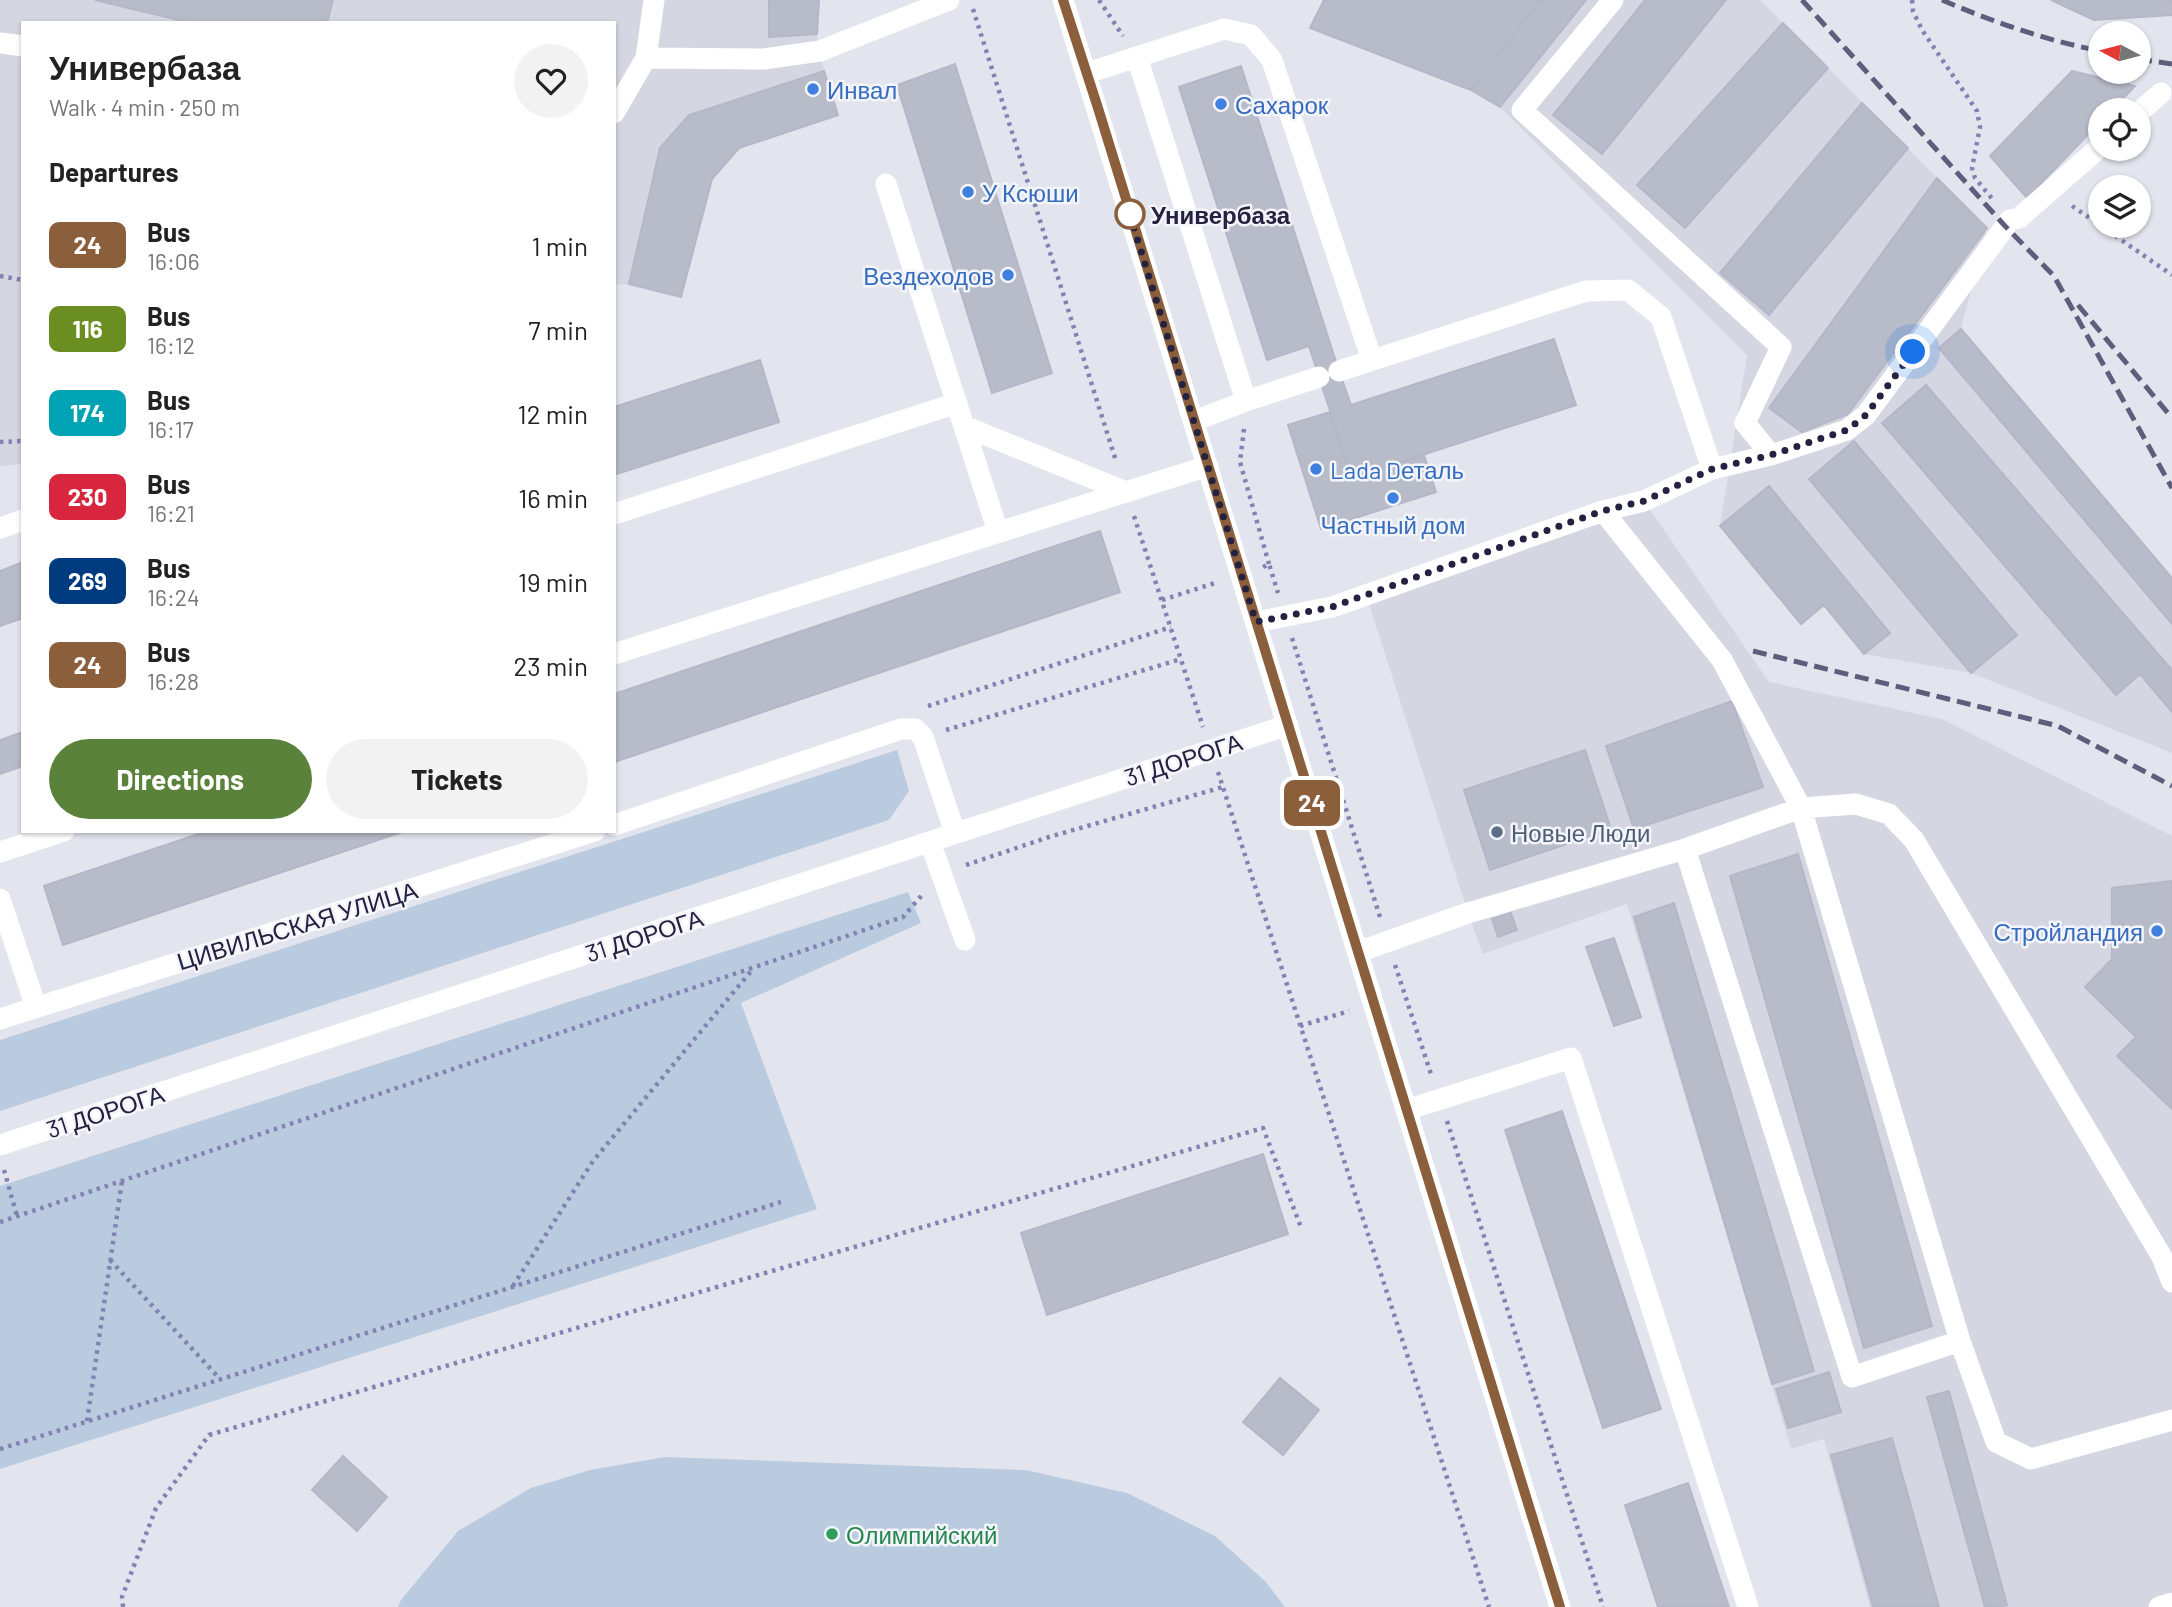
<!DOCTYPE html>
<html lang="en">
<head>
<meta charset="utf-8">
<style>
  :root { --surface:#fff; --page:#f2f2f2; --text:#222; --muted:#767676; --accent:#5a823a }
  body { margin:0; font-family:Barlow,sans-serif; background:var(--page); color:var(--text); height:100vh; display:flex; flex-direction:column; font-size:26px; white-space:nowrap }
  * { box-sizing:border-box; margin:0 }
  p { font-size:23px; color:var(--muted) }
  .icon { flex:none; width:38px; height:38px; fill:none; stroke:currentColor; stroke-width:2; stroke-linecap:round; stroke-linejoin:round }
  .map { position:relative; flex:1; overflow:hidden }
  .sheet { position:absolute; left:21px; top:21px; width:595px; height:812px; display:flex; flex-direction:column; background:var(--surface); border-radius:0px; box-shadow:0 2px 5px #0004 }
  .sheet>* { flex:none }
  .badge { padding:0 14px; border-radius:10px; font-size:24px; line-height:46px }
  .needle { width:46px; rotate:277deg }
  .controls { position:absolute; left:2088px; top:21px; display:grid; gap:14px }
  .controls a { display:grid; place-items:center; width:63px; height:63px; border-radius:50%; background:var(--surface); box-shadow:0 2px 5px #0004; font-size:35px }
  .you { position:absolute; width:35px; height:35px; margin:-18px; border:5px solid #fff; border-radius:50%; background:#1a73e8; box-shadow:0 0 0 10px #1a73e833 }
  .map>.badge { position:absolute; translate:-50% -50%; box-shadow:0 0 0 4px #fff }
  h2 { padding:0 28px; font-size:26px; line-height:63px }
  .round { display:grid; place-items:center; flex:none; width:74px; height:74px; border-radius:37px; background:var(--page) }
  .summary { display:flex; align-items:center; justify-content:space-between; height:119px; padding:0 28px }
  h1 { font-size:33px; font-weight:700; line-height:52px }
  .button { display:flex; gap:14px; margin-top:auto; padding:14px 28px }
  .button a { flex:1; height:80px; border-radius:42px; background:var(--accent); color:#fff; font-size:28px; font-weight:700; line-height:80px; text-align:center }
  .button a+a { background:var(--page); color:var(--text) }
  ul { padding:0; list-style:none }
  li { display:flex; align-items:center; gap:21px; height:84px; padding:0 28px }
  li div { flex:1 }
  li b { display:block; font-size:26px }
  li em { font-style:normal }
  li .badge { min-width:77px; font-weight:700; text-align:center }
  .map>svg:first-child { display:block }
  .built { fill:#d4d6e1 }
  .green { fill:#bbcbdf }
  .building { fill:#b8bbc8; stroke:#b5b7c8; stroke-width:2 }
  .lines { fill:none; stroke-linecap:round; stroke-linejoin:round }
  .path { stroke:#8383b2; stroke-width:4.5; stroke-dasharray:3.5 5; stroke-linecap:butt }
  .minor { stroke:#fff; stroke-width:21 }
  .rail { stroke:#5e5d7b; stroke-width:5; stroke-dasharray:14 7; stroke-linecap:butt }
  .line-casing { stroke:#fff; stroke-width:16 }
  .line { stroke:#8b5e3c; stroke-width:10 }
  .walk { stroke:#232240; stroke-width:7; stroke-dasharray:0 12.6 }
  .shop-dot { fill:#3f7fe0; stroke:#f4f5fa; stroke-width:2.5 }
  .stop-dot { fill:#fff; stroke:#8b5e3c; stroke-width:3.5 }
  .service-dot { fill:#5c6f8a; stroke:#f4f5fa; stroke-width:2.5 }
  .leisure-dot { fill:#2e9e5b; stroke:#f4f5fa; stroke-width:2.5 }
  .labels { text-anchor:middle; dominant-baseline:central; stroke-width:5; stroke-linejoin:round; paint-order:stroke }
  .shop-label { font-size:24px; fill:#366cbe; stroke:#f4f5fa; text-anchor:start }
  .stop-label { font-size:24px; font-weight:bold; fill:#232240; stroke:#f4f5fa; text-anchor:start }
  .street-label { font-size:24px; fill:#232240; stroke:#f4f5fa }
  .service-label { font-size:24px; fill:#4e5e75; stroke:#f4f5fa; text-anchor:start }
  .leisure-label { font-size:24px; fill:#27864d; stroke:#f4f5fa; text-anchor:start }
</style>
</head>
<body>
<div class="map">
<svg width="2172" height="1607" viewBox="0 0 2172 1607">
  <rect width="100%" height="100%" fill="#e3e5ee"/>
  <!-- built -->
  <path class="built" d="M0 0H819L817 34 824 71 689 115 660 148 629 284 614 285V23H23V464L0 466Z
    M1540 0H1760L1987 228 1961 329 2172 578V753L1971 673 1864 654 1824 605 1801 624 1720 526 1747 355 1500 107Z
    M1644 501 1769 682 1942 719 2172 836V1607H1870L1824 1439 1791 1449 1627 904 1483 954 1468 913 1369 604Z"/>
  <!-- green -->
  <path class="green" d="M897 750 909 791 889 820 0 1111V1040Z
    M908 892 921 923 741 1003 817 1209 0 1469V1186Z
    M665 1457 1026 1470 1127 1493 1215 1536 1266 1582 1285 1607H398L401 1600 458 1531 531 1488 590 1470Z"/>
  <!-- building -->
  <path class="building" d="M95 0H333L327 23H191Z
    M769 0H819L817 34 769 37Z
    M1324 0H1540L1471 90 1310 28Z
    M1540 0H1586L1500 107 1471 90Z
    M1645 0H1726L1602 154 1553 115Z
    M2051 0H2172V15L2094 20Z
    M1783 23 1828 68 1685 228 1637 185Z
    M955 64 1052 373 992 393 897 85Z
    M1241 66 1339 371 1319 377 1309 346 1267 360 1179 87Z
    M824 71 838 115 739 148 712 179 681 297 629 284 660 148 689 115Z
    M2072 71 2135 86 2112 110H2100V122L2027 198 1990 156Z
    M1862 103 1908 148 1769 315 1720 273Z
    M1937 178 1987 228 1848 414 1802 432 1769 408Z
    M1961 329 2172 578V624L1939 348Z
    M1554 339 1576 405 1352 478 1319 377 1339 371 1351 405Z
    M760 360 779 422 614 475V407Z
    M1926 385 2172 670V712L2140 674 2116 695 1882 423Z
    M1330 412 1352 478 1424 455 1436 492 1321 529 1288 425Z
    M1854 441 2017 635 1971 673 1809 479Z
    M1769 486 1890 633 1864 654 1824 605 1801 624 1720 526Z
    M1100 531 1120 592 614 762V694Z
    M23 562V618L0 626V571Z
    M1732 701 1763 787 1634 829 1606 746Z
    M23 732V766L0 774V740Z
    M1585 750 1611 829 1490 870 1464 790Z
    M207 831H405L63 945 44 886Z
    M1798 854 1932 1326 1864 1348 1730 876Z
    M2172 881V1109L2117 1056 2136 1037 2085 987 2112 959V888Z
    M1674 903 1814 1371 1772 1384 1634 917Z
    M1511 913 1517 930 1498 937 1492 919Z
    M1614 938 1641 1017 1614 1026 1586 947Z
    M1562 1111 1661 1409 1603 1428 1505 1130Z
    M1263 1154 1288 1234 1047 1315 1021 1233Z
    M1829 1372 1841 1412 1788 1428 1776 1389Z
    M1280 1378 1319 1410 1283 1455 1243 1422Z
    M1949 1391 2007 1605 1999 1607H1985L1927 1397Z
    M1892 1438 1939 1607H1873L1831 1455Z
    M343 1456 387 1497 357 1531 312 1490Z
    M1688 1483 1729 1607H1658L1625 1505Z"/>
  <g class="lines">
    <!-- path -->
    <path class="path" d="M1099 0 1123 36
      M1912 0 1913 11 1922 30 1977 111 1980 127 1972 168 1975 178 1994 201
      M973 9 1116 461
      M2072 206 2100 225
      M2101 226 2172 275
      M0 276 23 280
      M1244 429 1240 462 1269 564
      M0 442 23 441
      M1134 516 1203 727
      M1263 567 1269 564 1278 593
      M1162 600 1218 582
      M1292 638 1380 917
      M928 706 1171 627
      M946 730 1181 659
      M1218 772 1489 1607
      M966 865 1049 837 1223 787
      M1395 965 1432 1077
      M1300 1026 1349 1011
      M1447 1121 1603 1607
      M4 1170 17 1216
      M0 1222 903 917 922 895
      M110 1260 220 1379
      M513 1286 593 1161 752 970
      M87 1421 122 1181
      M0 1449 781 1202
      M123 1607 122 1597 156 1508 209 1435 1263 1128 1302 1230"/>
    <!-- minor -->
    <path class="minor" d="M1063 0 1560 1607
      M1613 0 1522 110 1781 347 1745 423 1771 455
      M0 43 23 46
      M1137 57 1246 401
      M646 58 654 0
      M1087 73 1224 29 1251 35 1272 60 1372 360
      M614 113 646 58 764 59 820 51 949 0
      M2138 113 2161 93
      M886 184 998 532
      M1339 371 1586 291 1628 290 1661 317 1712 469
      M1194 421 1246 401 1319 377
      M964 426 1126 492
      M1603 511 1722 660 1801 808 1960 1341
      M614 514 957 403
      M0 528 23 520
      M1256 622 1332 607 1603 511 1644 501 1712 469 1771 455 1847 430 1866 415 2010 220 2019 218 2100 147
      M614 654 1208 466
      M614 825 901 729H915L923 737 955 833
      M930 842 965 940
      M1685 849 1852 1377 1960 1341 1996 1442 2031 1459 2172 1420
      M0 852 64 831
      M0 899 36 1007
      M1358 952 1468 913 1685 849 1801 808 1856 804 1889 814 1914 840 2162 1257 2172 1282
      M0 1019 595 831
      M1406 1110 1571 1058 1748 1607
      M0 1145 1288 725
      M2159 1607 2172 1603"/>
    <!-- rail -->
    <path class="rail" d="M1802 0 2005 226 2054 276 2172 488
      M1942 0C1993 22 2045 40 2100 51
      M2138 59 2172 64
      M2078 305 2172 418
      M1753 651 2058 726 2172 786"/>
  </g>
  <g class="lines">
    <!-- line casing -->
    <g class="line-casing">
      <path id="line" d="M1063 0 1098 108 1560 1607"/>
    </g>
    <!-- line -->
    <use href="#line" class="line"/>
    <!-- walk -->
    <path class="walk" d="M1130 214 1128 209 1256 622 1332 607 1602 511 1644 501 1712 469 1771 455 1847 430 1866 415 1913 352"/>
  </g>
  <!-- markers -->
  <g class="shop-dot">
    <circle cx="813" cy="89" r="7"/>
    <circle cx="1221" cy="104" r="7"/>
    <circle cx="968" cy="192" r="7"/>
    <circle cx="1008" cy="275" r="7"/>
    <circle cx="1316" cy="469" r="7"/>
    <circle cx="1393" cy="498" r="7"/>
    <circle cx="2157" cy="931" r="7"/>
  </g>
  <circle class="stop-dot" cx="1130" cy="214" r="14"/>
  <circle class="service-dot" cx="1497" cy="832" r="7"/>
  <circle class="leisure-dot" cx="832" cy="1534" r="7"/>
  <g class="labels">
    <!-- shop labels -->
    <g class="shop-label">
      <text x="827" y="89">Инвал</text>
      <text x="1235" y="104">Сахарок</text>
      <text x="982" y="192">У Ксюши</text>
      <text x="994" y="275" text-anchor="end">Вездеходов</text>
      <text x="1330" y="469">Lada Dеталь</text>
      <text x="1393" y="524" text-anchor="middle">Частный дом</text>
      <text x="2143" y="931" text-anchor="end">Стройландия</text>
    </g>
    <!-- stop labels -->
    <g class="stop-label">
      <text x="1151" y="214">Универбаза</text>
    </g>
    <!-- street labels -->
    <g class="street-label">
      <text transform="translate(1183 759) rotate(-18)">31 ДОРОГА</text>
      <text transform="translate(297 925) rotate(-17)">ЦИВИЛЬСКАЯ УЛИЦА</text>
      <text transform="translate(644 935) rotate(-18)">31 ДОРОГА</text>
      <text transform="translate(105 1111) rotate(-18)">31 ДОРОГА</text>
    </g>
    <!-- service labels -->
    <g class="service-label">
      <text x="1511" y="832">Новые Люди</text>
    </g>
    <!-- leisure labels -->
    <g class="leisure-label">
      <text x="846" y="1534">Олимпийский</text>
    </g>
  </g>
</svg>
<div class="controls">
<a><svg class="needle" viewBox="-14 -14 28 28"><path d="M0-13l5 13h-10z" fill="#e53935"/><path d="M0 13l5-13h-10z" fill="#767676"/></svg></a>
<a><svg class="icon" aria-label="locate" viewBox="0 0 24 24"><circle cx="12" cy="12" r="6"/><path d="M12 2v4M12 18v4M2 12h4M18 12h4"/></svg></a>
<a><svg class="icon" aria-label="layers" viewBox="0 0 24 24"><path d="M12 4l9 5-9 5-9-5zM3 14l9 5 9-5"/></svg></a>
</div>
<div class="you" style="left:1913px;top:352px"></div>
<b class="badge" style="left:1312px;top:803px;background:#8b5e3c;color:#fff">24</b>
<section class="sheet">
<div class="summary"><div><h1>Универбаза</h1><p>Walk · 4 min · 250 m</p></div><a class="round"><svg class="icon" aria-label="heart" viewBox="0 0 24 24"><path d="M12 20l-8-8c-3-5 5-10 8-4 3-6 11-1 8 4z"/></svg></a></div>
<h2>Departures</h2>
<ul>
<li><span class="badge" style="background:#8b5e3c;color:#fff">24</span><div><b>Bus</b><p>16:06</p></div><em>1 min</em></li>
<li><span class="badge" style="background:#6b8e23;color:#fff">116</span><div><b>Bus</b><p>16:12</p></div><em>7 min</em></li>
<li><span class="badge" style="background:#00a3b4;color:#fff">174</span><div><b>Bus</b><p>16:17</p></div><em>12 min</em></li>
<li><span class="badge" style="background:#d7263d;color:#fff">230</span><div><b>Bus</b><p>16:21</p></div><em>16 min</em></li>
<li><span class="badge" style="background:#003b80;color:#fff">269</span><div><b>Bus</b><p>16:24</p></div><em>19 min</em></li>
<li><span class="badge" style="background:#8b5e3c;color:#fff">24</span><div><b>Bus</b><p>16:28</p></div><em>23 min</em></li>
</ul>
<div class="button"><a>Directions</a><a>Tickets</a></div>
</section>
</div>
</body>
</html>
